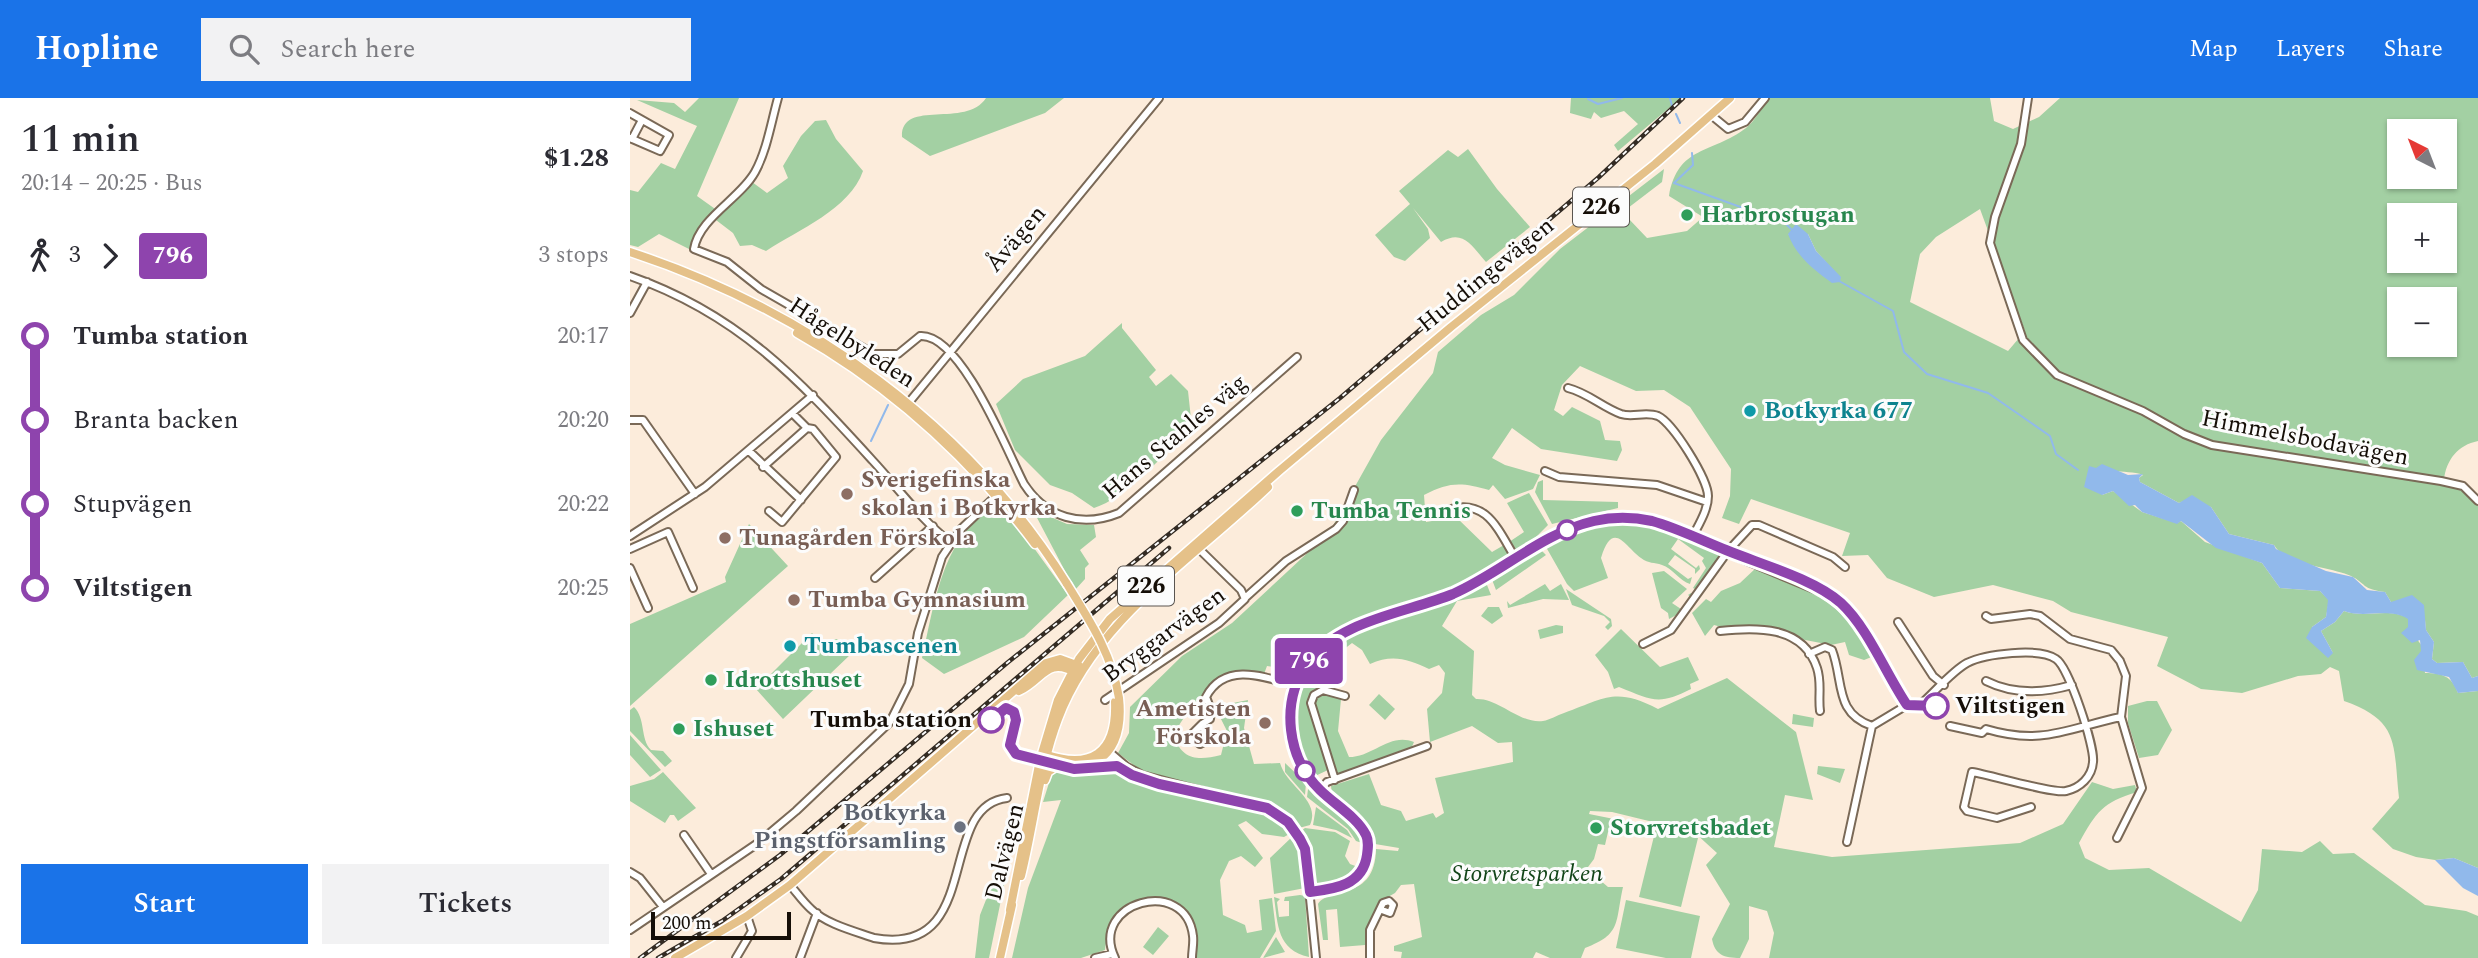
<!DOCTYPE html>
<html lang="en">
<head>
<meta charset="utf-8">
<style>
  :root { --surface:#fff; --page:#f2f2f3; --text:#2b2b33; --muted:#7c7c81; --accent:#1a73e8 }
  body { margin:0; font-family:Spectral,serif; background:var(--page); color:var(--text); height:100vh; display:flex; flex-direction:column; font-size:26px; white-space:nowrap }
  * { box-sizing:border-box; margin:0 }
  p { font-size:23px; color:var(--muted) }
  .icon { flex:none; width:38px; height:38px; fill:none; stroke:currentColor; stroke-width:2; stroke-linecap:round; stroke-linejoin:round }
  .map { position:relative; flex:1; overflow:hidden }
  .drawer { display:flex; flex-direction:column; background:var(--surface); width:630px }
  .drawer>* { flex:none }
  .badge { padding:0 14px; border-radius:5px; font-size:24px; line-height:46px }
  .needle { width:46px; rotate:318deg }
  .buttons { position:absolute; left:1757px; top:21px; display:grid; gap:14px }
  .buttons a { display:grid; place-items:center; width:70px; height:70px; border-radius:0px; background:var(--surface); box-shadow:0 2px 5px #0004; font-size:35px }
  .scale { position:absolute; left:21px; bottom:18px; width:140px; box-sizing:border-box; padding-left:7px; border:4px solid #150e07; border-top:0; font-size:19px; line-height:24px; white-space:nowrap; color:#150e07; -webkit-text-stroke:5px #fcfcfc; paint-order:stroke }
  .map>.badge { position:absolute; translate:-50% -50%; box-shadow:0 0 0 4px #fff }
  .legs { display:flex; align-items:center; gap:10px; height:77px; padding:0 21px; font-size:23px }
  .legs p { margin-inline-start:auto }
  .summary { display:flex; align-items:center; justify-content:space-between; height:119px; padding:0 21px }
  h1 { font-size:38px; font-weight:600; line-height:52px }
  .primary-button { display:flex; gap:14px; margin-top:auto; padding:14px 21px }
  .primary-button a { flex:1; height:80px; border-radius:0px; background:var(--accent); color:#fff; font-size:28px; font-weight:600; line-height:80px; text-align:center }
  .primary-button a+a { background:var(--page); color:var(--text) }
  ul { padding:0 21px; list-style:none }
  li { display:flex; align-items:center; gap:24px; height:84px; font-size:26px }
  li i { display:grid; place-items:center; width:10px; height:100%; margin:0 9px; background:currentColor }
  li i::after { content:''; width:18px; height:18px; margin:-9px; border:5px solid; border-radius:50%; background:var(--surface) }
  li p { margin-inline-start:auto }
  li:first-child i { background:linear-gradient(#0000 50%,currentColor 0) }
  li:last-child i { background:linear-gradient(currentColor 50%,#0000 0) }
  header { display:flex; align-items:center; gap:42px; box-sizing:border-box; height:98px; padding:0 35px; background:var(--accent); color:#fff }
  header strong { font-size:33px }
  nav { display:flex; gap:38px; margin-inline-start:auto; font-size:24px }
  .search { width:490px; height:63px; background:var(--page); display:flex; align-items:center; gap:18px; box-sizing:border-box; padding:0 24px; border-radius:0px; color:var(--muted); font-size:26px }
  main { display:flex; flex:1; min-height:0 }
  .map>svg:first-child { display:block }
  .green { fill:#a3d0a3; fill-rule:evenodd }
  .water { fill:#91b9eb }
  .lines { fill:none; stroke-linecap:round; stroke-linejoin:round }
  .stream { stroke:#91b9eb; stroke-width:2 }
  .minor-casing { stroke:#7a6957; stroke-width:10 }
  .major-casing { stroke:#fff; stroke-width:11 }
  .minor { stroke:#fff; stroke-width:6 }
  .major { stroke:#e5c189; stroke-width:8 }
  .rail-casing { stroke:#332b23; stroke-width:4.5 }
  .rail { stroke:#fcfcfc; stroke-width:2; stroke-dasharray:5; stroke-linecap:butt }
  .major-bridge-casing { stroke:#fff; stroke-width:11; stroke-linecap:butt }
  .major-bridge { stroke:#e5c189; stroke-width:8 }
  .line-1-casing { stroke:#fff; stroke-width:16 }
  .line-1 { stroke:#8e44ad; stroke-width:10 }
  .leisure-dot { fill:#2e9e5b; stroke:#fcfcfc; stroke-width:2.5 }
  .culture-dot { fill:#0f9aa8; stroke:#fcfcfc; stroke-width:2.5 }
  .education-dot { fill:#8d6e63; stroke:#fcfcfc; stroke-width:2.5 }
  .stop-1-dot { fill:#fff; stroke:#8e44ad; stroke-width:3.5 }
  .worship-dot { fill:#6b7280; stroke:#fcfcfc; stroke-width:2.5 }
  .labels { text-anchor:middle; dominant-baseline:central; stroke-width:6; stroke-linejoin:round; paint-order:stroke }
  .shield { fill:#fcfcfc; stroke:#5a5550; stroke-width:2 }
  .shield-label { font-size:23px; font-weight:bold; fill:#150e07 }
  .leisure-label { font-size:24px; font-weight:bold; fill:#27864d; stroke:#fcfcfc; text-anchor:start }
  .street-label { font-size:24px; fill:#150e07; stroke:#fcfcfc }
  .culture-label { font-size:24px; font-weight:bold; fill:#0d838f; stroke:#fcfcfc; text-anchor:start }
  .education-label { font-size:24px; font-weight:bold; fill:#785e54; stroke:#fcfcfc; text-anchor:start }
  .stop-label { font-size:24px; font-weight:bold; fill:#150e07; stroke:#fcfcfc; text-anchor:start }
  .worship-label { font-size:24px; font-weight:bold; fill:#5b616d; stroke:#fcfcfc; text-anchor:end }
  .park-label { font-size:24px; font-style:italic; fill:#124518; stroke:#fcfcfc }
</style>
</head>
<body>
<header>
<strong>Hopline</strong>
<div class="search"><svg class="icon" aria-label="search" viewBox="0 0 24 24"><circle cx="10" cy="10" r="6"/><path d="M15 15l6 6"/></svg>Search here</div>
<nav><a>Map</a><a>Layers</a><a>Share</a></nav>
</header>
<main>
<section class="drawer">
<div class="summary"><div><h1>11 min</h1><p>20:14 – 20:25 · Bus</p></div><b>$1.28</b></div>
<div class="legs"><svg class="icon" aria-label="walk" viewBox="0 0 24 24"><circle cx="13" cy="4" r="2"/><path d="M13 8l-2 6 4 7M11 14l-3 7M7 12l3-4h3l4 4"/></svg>3<svg class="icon" aria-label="forward" viewBox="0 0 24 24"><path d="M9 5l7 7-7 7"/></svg><b class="badge" style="background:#8e44ad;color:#fff">796</b><p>3 stops</p></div>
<ul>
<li><i style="color:#8e44ad"></i><b>Tumba station</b><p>20:17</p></li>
<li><i style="color:#8e44ad"></i><span>Branta backen</span><p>20:20</p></li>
<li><i style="color:#8e44ad"></i><span>Stupvägen</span><p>20:22</p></li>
<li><i style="color:#8e44ad"></i><b>Viltstigen</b><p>20:25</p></li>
</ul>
<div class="primary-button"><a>Start</a><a>Tickets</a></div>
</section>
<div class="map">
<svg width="1848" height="860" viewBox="0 0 1848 860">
  <rect width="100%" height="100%" fill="#fcecdb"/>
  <!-- green -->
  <path class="green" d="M69 0H109L67 98 88 113 61 145V152L29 136 8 149 0 147V92L8 94 31 65 45 71 67 28 7 2 44 5 55 14Z
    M356 0H434L415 15 300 58 272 39C271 0 336 31 356 0Z
    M941 0H1051L988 53 984 47 1008 26 994 13 971 20 964 14 961 21 940 15Z
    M1139 0H1360L1364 23 1383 31 1409 19 1430 0H1848V343C1828 347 1816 362 1814 382L1829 390 1848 408V578L1842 580 1833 564 1807 565 1802 561 1804 544 1796 532 1795 522 1761 504 1755 494C1731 491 1737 486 1721 478 1702 469 1655 467 1644 447L1599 436 1581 409 1556 402 1549 405 1510 384 1509 380 1513 377C1504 373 1493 375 1483 372L1472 397 1483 393 1512 414 1547 425 1551 423 1575 444 1632 465 1650 490 1690 493 1699 502 1696 519 1682 529 1703 555 1691 533 1705 524 1714 513C1735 521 1758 509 1778 520V529L1792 548 1795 575C1812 575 1822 578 1828 595L1848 593V770L1824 760 1805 762 1786 759 1763 751 1742 731 1769 700C1763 647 1771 623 1714 603L1709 573 1700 569 1691 576 1668 578 1612 595 1571 591 1527 568 1538 539 1441 514 1423 503 1363 487 1304 499 1257 480 1238 457 1212 458 1220 435 1121 401 1109 426 1092 420 1100 398 1101 371 1060 309 1034 292 1006 293 950 268 932 287 924 312 933 318 942 309 970 323 975 342 990 343 992 352 987 363 911 351 882 330 862 360 875 367 910 377 903 391 875 401 863 387 859 392C831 384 819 384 794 397L796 424 826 419 862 454 874 447 881 459 808 497 711 532 685 550 663 583 640 576 659 579 673 560 658 551 644 569 637 568 634 576C624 574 616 572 606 574 585 579 551 618 544 638 552 662 568 663 591 657L597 633 590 619 603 605 618 602 614 630 624 666 650 665C657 689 691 702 680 727L669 730 641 707 523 678 510 672 488 655 499 635 500 609 552 558 602 525 699 435 751 342 803 275 808 254 851 217 884 197 930 151 1034 71 1032 84 998 110V120L1017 140 1057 133 1073 119 1039 98C1048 47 1082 56 1116 30 1125 23 1132 9 1139 0ZM1769 33H1815V79H1769ZM1350 111 1395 233 1378 253 1280 204 1290 156 1306 139ZM1769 117H1815V163H1769ZM1158 136H1178L1186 153 1197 165ZM1769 201H1815V247H1769Z
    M196 22 206 41 233 73C220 111 168 132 136 153L122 147 110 148 103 135 86 122 122 84 137 95 158 80 153 68 171 38 185 23Z
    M838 51 867 91 900 129 856 164C841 147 833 131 811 144L783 110 798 131 800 140 775 163 764 159 745 137 780 106 769 93 818 52 828 59Z
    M492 225V230L526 272 519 279 526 288 541 276 558 293 562 330C537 353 495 401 464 410L442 395 420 387 385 352 366 306 393 281 455 258Z
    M913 382V402L988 404V410L922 426 905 394 908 384Z
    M899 395 918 427 906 439 884 453 879 444 894 434 877 405Z
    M367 410 373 411 383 421 438 497 394 539 314 576 292 560C304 510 312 433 367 410Z
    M407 413 437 426 464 427 466 439 450 452 459 466 455 470V481L445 492 405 416Z
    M983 424 1028 429 1086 453 1091 458 1067 492 1063 490 1076 470 1072 463 1074 460 1048 441 1041 451 1066 470 1069 467 1070 471 1065 476V471L1045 457 1038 466 1058 481 1062 479 1060 486C1050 483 1042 470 1032 467 1024 464 1019 466 1011 460 996 450 983 420 971 460L978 480 944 493 937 486 916 449 947 433Z
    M119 426 158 468 0 608V526L96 484 95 479Z
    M910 451 916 457 866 492 861 479Z
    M1127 469C1186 496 1209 501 1244 558L1234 562 1219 557 1215 544 1201 547 1165 540 1134 527 1095 530 1084 527 1075 538 1062 515 1076 501 1081 504 1091 493 1110 485Z
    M1034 473 1057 491 1042 505 1051 511 1061 499 1058 497 1061 495 1064 498 1052 514 1039 521 1038 515 1031 510 1022 475Z
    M851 485 857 487 861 497 827 503 812 528 844 553 842 597 846 601C869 600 889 626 913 623 920 622 927 617 934 615 976 600 985 589 1028 611L1097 580 1166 634 1183 702 1155 697 1144 749 1202 759 1390 745 1433 726 1462 684 1483 691 1505 687 1507 694C1472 705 1467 713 1449 745L1455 760 1479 772 1519 770 1611 824 1628 792 1632 751 1672 754 1690 743 1703 756 1724 755 1795 807 1836 813 1848 818V860H1139L1144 835 1137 813 1119 808V841L1110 860C1094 860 1085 857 1082 841L1100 806 1076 767 1087 755 1064 734 982 714 960 713 959 716 989 722 986 736 978 734 975 747 968 746 964 761 955 773 958 780 971 783 978 789H993C985 825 992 836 955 850L951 860H920L906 854 903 860H771L772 854 764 853V848L792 839 784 786 771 787 765 795 749 804 737 832 735 847 710 849 707 811 696 812 698 842H693L688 806C699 788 745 804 746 751L768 753 769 750 745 746 739 727 702 696 701 688 739 676 751 707 771 713 776 723 803 715 806 720 814 715 805 680 883 664 882 644 868 645 842 628 800 644 797 611 812 595 815 575 809 567 799 571C778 561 762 556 740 566L732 552 722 545 695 566 696 569 691 576 695 589C685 595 679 595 678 609L698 672 683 679C606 539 764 528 851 485Z
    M915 486 920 493 931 486 939 502 913 501 878 510 877 503 880 507Z
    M936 491 981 521 982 528 978 532 975 529 980 524 974 518 942 507Z
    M858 509H869L873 518 862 526 851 518Z
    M926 527 933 528V535L910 541 908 532Z
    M991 531 1030 569 1058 559 1069 582 1060 586 1061 591C1028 608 1022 602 989 589L984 591 978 574 965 557Z
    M182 535 191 544 207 541 221 556 153 621 126 591Z
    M694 594 711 601 708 633 719 659C743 659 760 634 784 644L780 653 710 676 706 674 683 604Z
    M749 596 765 611 755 622 739 607Z
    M1517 603H1527L1542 632 1528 657 1509 660 1498 625V608Z
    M4 609C16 621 10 641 21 652L33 653 42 663 35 669 0 633V612Z
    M1163 616 1184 620 1183 629 1162 626Z
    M0 637 31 672 20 679 0 657Z
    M655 665 676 685 675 697 655 674Z
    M1188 668 1215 671 1210 685 1187 676Z
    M423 672H482L519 690 618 707 642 718 661 735 654 739 632 736 616 723 608 727 633 760 625 769 611 758 599 763 590 782 593 817 615 827 617 835 632 832 629 802 642 800 646 833 630 860H566C562 846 563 825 552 813 547 806 536 802 528 800 496 795 478 825 475 852L451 860H382L398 790 431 702 413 704Z
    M33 674 66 710 48 723 44 717H40L35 725 0 703V688L24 681Z
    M679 684 730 736 732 745 726 743 718 731 677 699Z
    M686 709 717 732 722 740 706 732 683 727Z
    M675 730 705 734 720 743 715 758 720 766 728 769C718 784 705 785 688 787 678 772 681 750 671 733Z
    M1026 730 1068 740 1051 809 1009 799Z
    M663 738 671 756 675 790 644 796 640 760Z
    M384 739 359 860H345L350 817 380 741Z
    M670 797 675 798 679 859C647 852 648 827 644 799L650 801 647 804 649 819 659 818V803H654L655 799Z
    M996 802 1070 818 1061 860H1036L986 850Z
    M528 829 539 838 523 857 513 849Z
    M646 839 655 854 633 860Z"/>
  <!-- water -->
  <path class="water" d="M1166 126 1178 136 1186 153 1211 179 1210 184 1202 185C1183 171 1166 158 1158 136Z
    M1472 366 1498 377 1513 376 1509 380 1510 384 1549 405 1562 397 1581 409 1599 436 1644 447 1646 451 1696 473 1723 479 1737 492 1755 494 1761 504 1782 497 1794 507 1796 532 1804 544 1802 561 1807 565 1833 564 1842 580 1848 578V593L1828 595 1819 579 1787 572 1784 562 1791 553 1790 542 1782 545 1771 535 1778 529V521C1758 509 1735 521 1714 513L1705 524 1691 533 1703 555 1698 560 1676 540 1682 529 1696 519 1698 502 1690 493 1650 490 1632 465 1586 450 1551 423 1547 426 1512 414 1505 407 1499 408 1483 393 1472 397 1454 389 1459 368 1466 370Z
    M1824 760 1848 770V798L1833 790 1805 762Z"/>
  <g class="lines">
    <!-- stream -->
    <path class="stream" d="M1040 0 1042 8
      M958 1 968 6 992 0
      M1046 16 1050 25
      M1062 55 1063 67 1044 85 1155 125 1163 133
      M1209 183 1263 213 1274 254 1297 276 1358 295 1420 338 1426 356 1448 372
      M241 343 258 307"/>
    <!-- minor casing -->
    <g class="minor-casing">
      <path id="minor" d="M148 0C141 25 137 52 125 74 110 101 69 120 64 151L97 164 131 191 244 256H268L290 238C331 235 378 355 394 386 416 420 452 430 489 415L667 259
        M1398 0 1391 46 1365 119 1360 145 1393 242 1427 277 1513 313 1554 336 1582 347 1811 383 1833 388 1848 403
        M0 15 39 37 30 53 0 40
        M1081 17 1098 31 1115 24 1135 0
        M2 41 12 22
        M0 178C109 216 168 281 243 363 268 390 291 422 320 444
        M0 215 17 184
        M938 290C958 295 972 309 991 316 1003 320 1015 313 1028 318 1043 325 1078 381 1078 398 1078 412 1069 426 1063 438
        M276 308 529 0
        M0 322H13L65 396
        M119 353 171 402
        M133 369 177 330
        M915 373 929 379 1027 387 1077 404
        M817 412C857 399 868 432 886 461
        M139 413 152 424 206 359 183 331 177 330 162 315
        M0 438 75 389 183 297
        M0 451 38 434 63 490
        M0 470 18 510
        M245 480 303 428
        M615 500 656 463 706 431 713 423 724 392
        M1356 518 1361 521 1400 516 1410 518 1440 541 1481 552 1490 563 1496 578 1491 619
        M1268 524 1303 578 1314 587
        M1090 533C1125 529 1173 527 1187 570 1192 585 1188 598 1190 613
        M1013 546 1041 532 1098 453 1122 427H1129L1203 459 1215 469
        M1179 556 1195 549 1202 552C1214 583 1204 615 1242 628L1277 607
        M1356 583C1384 597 1414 595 1442 587
        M475 602 589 525 615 501 611 492 566 448
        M1277 607H1290C1304 595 1322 573 1337 565 1355 556 1409 549 1426 561 1439 569 1465 649 1463 664 1462 679 1450 690 1436 693 1423 696 1361 677 1342 674L1334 709 1337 713 1367 720 1401 709
        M572 626 560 638 570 646 578 642 572 626 580 621 581 612 576 599C595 563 635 579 666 588
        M1320 628 1352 635 1356 631C1413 648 1438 630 1491 619L1512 690 1487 740
        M476 651 497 669 512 677 637 710 658 724 675 751 686 860
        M477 658 494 673 508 680
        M705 682 681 605 684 597 693 592 715 598
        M690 692 697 684 797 648
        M54 737 81 776
        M1217 744 1242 628
        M0 774 10 780 33 809
        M160 787C167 795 173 804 181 811 196 826 224 833 244 840 355 860 305 708 377 700
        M680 794C705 791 733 787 737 757 738 750 739 743 736 737 730 725 716 715 706 707 673 676 648 636 665 590 672 569 685 553 704 541 740 518 788 511 827 494 870 474 908 441 953 426 975 419 998 420 1021 423L1203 499 1224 519 1277 607
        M0 832 128 745 166 713 260 624 279 586 288 535 312 459 330 432 368 396
        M106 860 122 833 117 818
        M170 860 187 815
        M465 860 482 856
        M485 860C458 804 556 777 563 838 564 845 562 853 562 860
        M740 860V832L753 805 759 803 763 807 760 815 752 812"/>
    </g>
    <!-- major casing -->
    <g class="major-casing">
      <path id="major" d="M0 154C179 213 337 326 437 486
        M167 235C261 288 340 360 405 446
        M389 593C414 581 416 558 447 575
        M414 656C461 672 487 656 485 604
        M458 668C487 656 492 628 489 600
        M415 682 418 674 427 668 453 671 487 668
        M391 778C404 726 409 671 428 621 465 522 564 460 638 389
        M380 812 410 662 428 602 449 561 480 521 649 373 821 229 1025 66 1100 0
        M45 860 117 818 160 787 416 565 430 561 449 568
        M370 860 382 807"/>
    </g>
    <!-- minor -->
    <use href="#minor" class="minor"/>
    <!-- major -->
    <use href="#major" class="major"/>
    <!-- rail casing -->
    <g class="rail-casing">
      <path id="rail" d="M10 860 150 757 377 565 710 300 969 79 1053 0
        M28 860 92 823 151 781 539 450"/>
    </g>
    <!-- rail -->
    <use href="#rail" class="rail"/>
    <!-- major-bridge casing -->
    <g class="major-bridge-casing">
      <path id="major-bridge" d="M437 486C460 523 482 556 489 600"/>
    </g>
    <!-- major-bridge -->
    <use href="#major-bridge" class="major-bridge"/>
  </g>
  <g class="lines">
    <!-- line-1 casing -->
    <g class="line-1-casing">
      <path id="line-1" d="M361 622 376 610 384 614 386 622 380 647 386 656 444 671 487 668 502 677 529 686 637 710 658 724 670 741 675 751 680 794C705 791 733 787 737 757 738 750 739 743 736 737 727 719 704 706 690 692 657 660 650 605 677 566 708 522 776 515 823 496 871 475 912 435 964 423 982 419 1003 419 1022 423 1047 430 1071 442 1096 452 1130 466 1184 481 1211 505 1238 530 1256 576 1277 607L1306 608"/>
    </g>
    <!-- line-1 -->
    <use href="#line-1" class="line-1"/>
  </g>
  <!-- markers -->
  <g class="leisure-dot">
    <circle cx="1057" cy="117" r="7"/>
    <circle cx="667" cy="413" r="7"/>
    <circle cx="81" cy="582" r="7"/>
    <circle cx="49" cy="631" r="7"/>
    <circle cx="966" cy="730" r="7"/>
  </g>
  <g class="culture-dot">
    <circle cx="1120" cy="313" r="7"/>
    <circle cx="160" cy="548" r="7"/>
  </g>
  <g class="education-dot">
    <circle cx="217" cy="396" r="7"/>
    <circle cx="95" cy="440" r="7"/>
    <circle cx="164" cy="502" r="7"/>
    <circle cx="635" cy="625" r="7"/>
  </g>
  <g class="stop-1-dot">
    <circle cx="937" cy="432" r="9"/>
    <circle cx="1306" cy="608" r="12"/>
    <circle cx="361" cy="622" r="12"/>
    <circle cx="675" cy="673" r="9"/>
  </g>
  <circle class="worship-dot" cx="330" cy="729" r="7"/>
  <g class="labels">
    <!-- shield labels -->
    <g class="shield">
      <rect x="943" y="89.5" width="56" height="39" rx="5"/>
      <rect x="488" y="468.5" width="56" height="39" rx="5"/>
    </g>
    <g class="shield-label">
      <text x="971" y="109">226</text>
      <text x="516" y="488">226</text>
    </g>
    <!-- leisure labels -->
    <g class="leisure-label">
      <text x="1071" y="117">Harbrostugan</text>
      <text x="681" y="413">Tumba Tennis</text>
      <text x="95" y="582">Idrottshuset</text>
      <text x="63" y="631">Ishuset</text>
      <text x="980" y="730">Storvretsbadet</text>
    </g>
    <!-- street labels -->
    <g class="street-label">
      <text transform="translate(386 141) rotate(-50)">Åvägen</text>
      <text transform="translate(856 177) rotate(-39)">Huddingevägen</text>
      <text transform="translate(222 245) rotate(33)">Hågelbyleden</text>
      <text transform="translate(545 339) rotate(-40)">Hans Stahles väg</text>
      <text transform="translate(1675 340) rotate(11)">Himmelsbodavägen</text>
      <text transform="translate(534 537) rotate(-36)">Bryggarvägen</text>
      <text transform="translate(375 754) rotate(-76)">Dalvägen</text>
    </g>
    <!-- culture labels -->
    <g class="culture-label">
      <text x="1134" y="313">Botkyrka 677</text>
      <text x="174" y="548">Tumbascenen</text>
    </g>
    <!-- education labels -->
    <g class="education-label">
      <text x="231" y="382">Sverigefinska<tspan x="231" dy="28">skolan i Botkyrka</tspan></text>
      <text x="109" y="440">Tunagården Förskola</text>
      <text x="178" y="502">Tumba Gymnasium</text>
      <text x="621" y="611" text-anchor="end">Ametisten<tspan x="621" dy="28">Förskola</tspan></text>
    </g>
    <!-- stop labels -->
    <g class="stop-label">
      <text x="1325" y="608">Viltstigen</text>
      <text x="342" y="622" text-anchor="end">Tumba station</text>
    </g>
    <!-- worship labels -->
    <g class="worship-label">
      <text x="316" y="715">Botkyrka<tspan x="316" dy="28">Pingstförsamling</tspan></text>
    </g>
    <!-- park labels -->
    <g class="park-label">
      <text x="897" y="776">Storvretsparken</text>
    </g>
  </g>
</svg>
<div class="buttons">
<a><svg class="needle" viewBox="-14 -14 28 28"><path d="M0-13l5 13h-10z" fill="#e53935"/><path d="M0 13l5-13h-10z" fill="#7c7c81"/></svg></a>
<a>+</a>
<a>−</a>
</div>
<div class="scale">200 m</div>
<b class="badge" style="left:679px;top:563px;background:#8e44ad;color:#fff">796</b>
</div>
</main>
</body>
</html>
